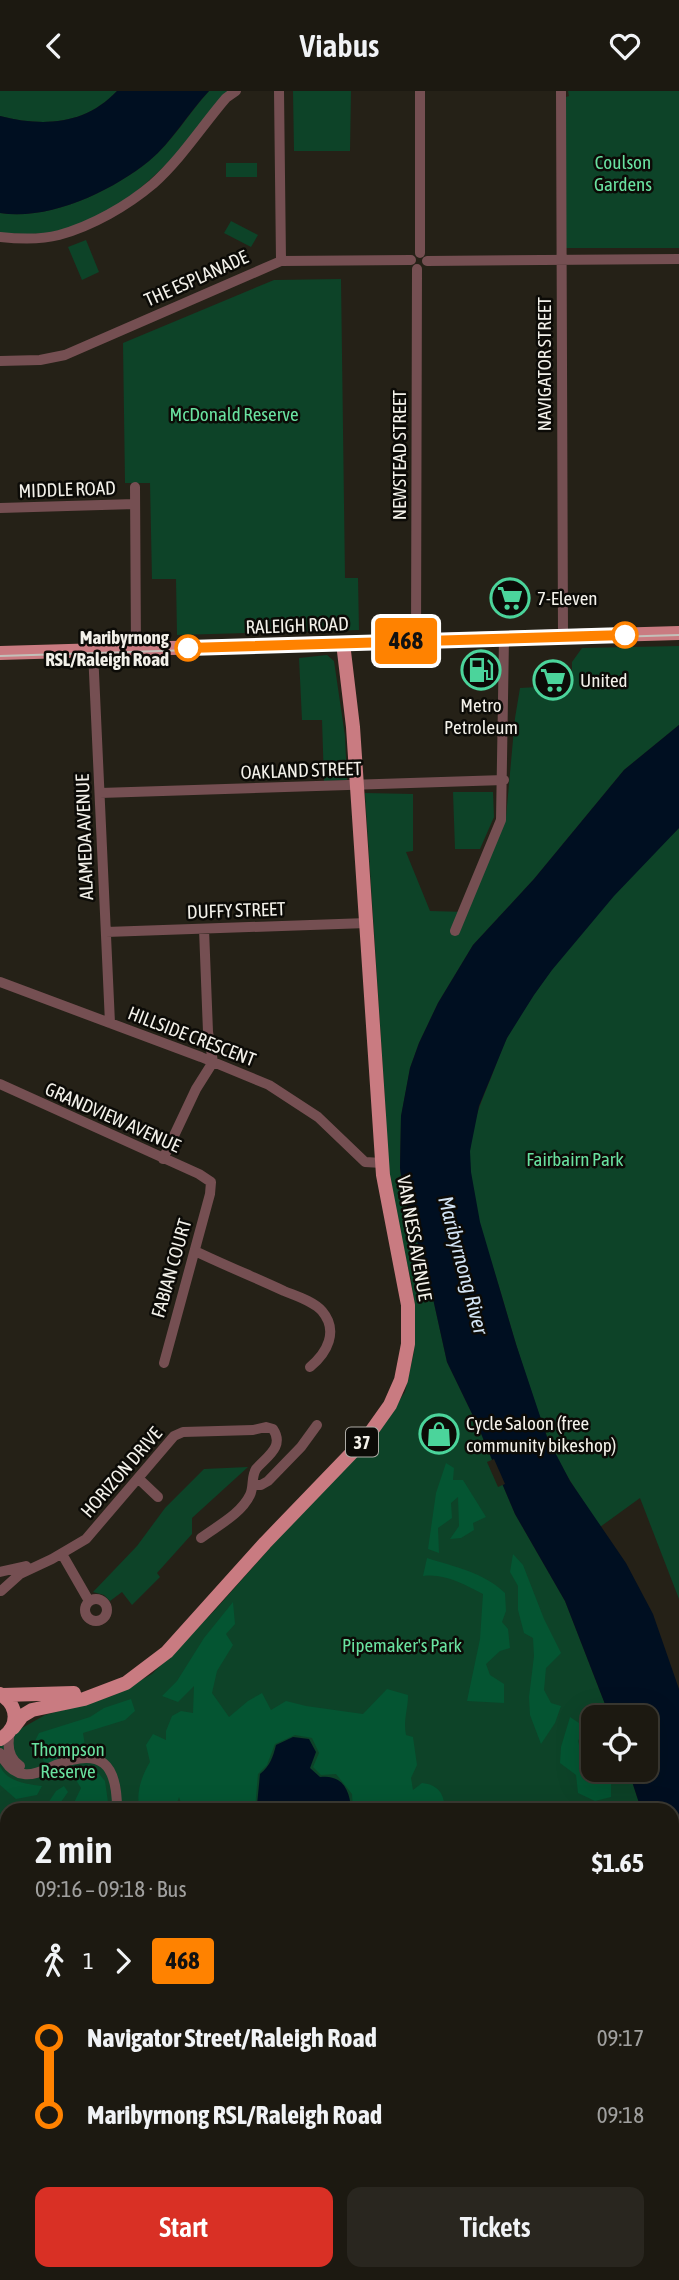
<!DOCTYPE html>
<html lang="en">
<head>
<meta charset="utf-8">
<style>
  :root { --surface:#1c1911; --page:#29261f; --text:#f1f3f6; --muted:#a0a09f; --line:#3a3831; --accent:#d93025 }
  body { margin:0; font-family:"Asap Condensed",sans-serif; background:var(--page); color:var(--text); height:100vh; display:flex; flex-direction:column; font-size:26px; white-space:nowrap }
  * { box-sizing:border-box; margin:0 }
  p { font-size:23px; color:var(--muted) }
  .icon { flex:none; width:38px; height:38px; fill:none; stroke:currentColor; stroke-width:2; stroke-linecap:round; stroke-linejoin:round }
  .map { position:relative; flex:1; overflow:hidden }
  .drawer { position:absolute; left:0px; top:1712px; width:679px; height:478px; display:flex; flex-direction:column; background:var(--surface); border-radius:21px 21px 0 0; box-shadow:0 7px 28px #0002,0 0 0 2px var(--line) }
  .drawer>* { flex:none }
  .badge { padding:0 14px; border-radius:5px; font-size:24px; line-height:46px }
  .fabs { position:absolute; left:581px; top:1614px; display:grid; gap:14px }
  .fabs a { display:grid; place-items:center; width:77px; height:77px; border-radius:14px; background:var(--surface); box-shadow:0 7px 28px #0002,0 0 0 2px var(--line); font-size:35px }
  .map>.badge { position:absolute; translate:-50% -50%; box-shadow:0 0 0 4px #fff }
  .legs { display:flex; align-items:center; gap:10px; height:77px; padding:0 35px; font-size:23px }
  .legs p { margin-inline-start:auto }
  .head { display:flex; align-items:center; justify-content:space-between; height:119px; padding:0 35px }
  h1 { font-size:38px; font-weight:600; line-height:52px }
  .action { display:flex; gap:14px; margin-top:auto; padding:14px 35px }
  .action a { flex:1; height:80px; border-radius:14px; background:var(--accent); color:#fff; font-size:28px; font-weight:600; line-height:80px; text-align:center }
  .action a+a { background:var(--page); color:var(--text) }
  ul { padding:0 35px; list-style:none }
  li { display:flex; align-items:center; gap:24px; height:77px; font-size:26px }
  li i { display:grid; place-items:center; width:10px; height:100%; margin:0 9px; background:currentColor }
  li i::after { content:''; width:18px; height:18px; margin:-9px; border:5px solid; border-radius:50%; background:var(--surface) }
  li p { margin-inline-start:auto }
  li:first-child i { background:linear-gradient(#0000 50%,currentColor 0) }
  li:last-child i { background:linear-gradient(currentColor 50%,#0000 0) }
  header { display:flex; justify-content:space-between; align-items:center; height:91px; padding:0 35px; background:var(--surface); font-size:32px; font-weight:600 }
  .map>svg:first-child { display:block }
  .green { fill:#0d4328 }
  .forest { fill:#045532 }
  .water { fill:#000f21 }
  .pier { fill:#252117 }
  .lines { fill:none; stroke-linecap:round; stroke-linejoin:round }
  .minor { stroke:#754f52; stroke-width:10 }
  .major { stroke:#c97b81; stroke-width:14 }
  .tram { stroke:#c3c0b9; stroke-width:2 }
  .line-1-casing { stroke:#fff; stroke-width:16 }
  .line-1 { stroke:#ff8200; stroke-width:10 }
  .stop-1-dot { fill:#fff; stroke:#ff8200; stroke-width:3.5 }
  .labels { text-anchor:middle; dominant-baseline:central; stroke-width:5; stroke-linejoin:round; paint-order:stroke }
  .shield { fill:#0c0b07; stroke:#aeaca6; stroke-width:2 }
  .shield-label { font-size:18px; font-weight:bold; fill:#f3f1ea }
  .park-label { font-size:19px; fill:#69e2a0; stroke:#0c0b07 }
  .street-label { font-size:19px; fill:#f3f1ea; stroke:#0c0b07 }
  .poi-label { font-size:19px; fill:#f3f1ea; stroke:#0c0b07; text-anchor:start }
  .stop-label { font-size:19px; font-weight:bold; fill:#f3f1ea; stroke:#0c0b07; text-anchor:end }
  .water-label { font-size:21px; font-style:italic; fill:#d3e4f5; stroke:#0c0b07 }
</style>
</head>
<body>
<header><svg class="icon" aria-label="back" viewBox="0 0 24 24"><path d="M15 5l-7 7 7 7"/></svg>Viabus<svg class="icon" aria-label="heart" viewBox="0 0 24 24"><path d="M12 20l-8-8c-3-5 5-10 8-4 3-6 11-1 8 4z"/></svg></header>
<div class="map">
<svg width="679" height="2189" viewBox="0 0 679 2189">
  <rect width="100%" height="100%" fill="#252117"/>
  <!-- green -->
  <path class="green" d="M0 0H117C85 34 43 36 0 25Z
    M209 0H232C183 55 135 121 59 140 40 144 19 143 0 142V122C49 130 112 100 149 70 172 51 189 22 209 0Z
    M293 0H351L350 60H294Z
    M568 0H679V157H566V6L569 5Z
    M226 72H257V86H226Z
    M231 130 258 144 251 156 224 142Z
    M86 149 99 181 82 189 68 156Z
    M341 188 345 487H358L359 539 177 544 176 488H152L150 392H125L123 252 274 189Z
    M679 555V634L624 679 534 788 473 854 438 912 419 952 410 977 401 1026 400 1077 403 1100 432 1203 447 1271 477 1333 515 1423 565 1510 610 1626H593V1678H628L641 1718H7V2009L0 2002V1653L22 1637 45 1624 112 1605 152 1583 215 1519 299 1424 374 1347 405 1301 414 1261 415 1217 411 1189 394 1121 386 1053V1025L365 702 413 703V760L406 761 430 820 467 821 506 726 515 627 520 597 572 594V571L582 557Z
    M327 564 334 570 345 645 347 689 324 690 322 629H302L299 567Z
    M453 701H493L494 726 480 758H455Z
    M679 737V1508L640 1407 600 1436C581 1407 560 1377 547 1345 530 1301 516 1254 503 1209 489 1161 468 1111 470 1060 471 1036 479 1016 488 994 495 978 500 960 508 945 549 873 618 794 679 737Z
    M248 1376 192 1427V1443L157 1482 160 1486 132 1514 122 1501 110 1510 104 1504 93 1501 137 1455 165 1417 204 1378Z
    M672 1848 679 1883V2189H379L367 2182H672Z
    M0 2070 7 2077V2138H0Z"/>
  <!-- forest -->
  <path class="forest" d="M446 1372 454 1377 453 1389H463L486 1426 473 1432 474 1439 461 1447 450 1448 459 1435 458 1406 451 1412 452 1427 438 1437 439 1462 428 1458 436 1402Z
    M513 1463 523 1474 544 1528 561 1562 546 1577 544 1599 551 1612 561 1615 555 1632 541 1653 530 1624 529 1606 534 1565 533 1547 524 1542 518 1519V1495L510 1481Z
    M427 1467C455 1476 483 1481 505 1502L506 1520 502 1531 508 1538 510 1557 500 1560 486 1573 490 1584 504 1593V1612L467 1610 480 1548 483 1503C464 1493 444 1482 423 1485Z
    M233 1511 235 1533 226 1543 233 1554 217 1580 212 1602 229 1626 248 1610 262 1602 271 1619 286 1610 306 1615 363 1623 387 1598 408 1604C408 1619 403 1629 406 1644L413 1646 417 1674 411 1687 413 1699 422 1692C439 1694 444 1703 445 1718H353L352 1703 336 1683 321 1684 313 1676 319 1662 312 1647 295 1644 275 1653 267 1674 258 1683 255 1718H183L179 1706 175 1718H140C135 1703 142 1684 150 1671L146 1654 153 1643 166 1649V1640L172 1625 181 1620 193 1622 194 1595 178 1611 162 1605 177 1590 204 1547Z
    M131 1608 135 1620 125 1629 83 1642 85 1655 63 1667 45 1673 35 1650 39 1642 90 1626 104 1617Z
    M570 1626 585 1636 578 1650 583 1669 591 1683 611 1690V1706L595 1710 578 1702 576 1684 560 1672 561 1656Z
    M0 1675C7 1691 26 1693 42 1695L37 1704 16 1708 0 1694Z
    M77 1676 95 1678 105 1690 109 1718H71L81 1697 76 1689 61 1688 62 1683Z
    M64 1695 68 1701 56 1718H44L56 1700Z
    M672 1975 679 1988V2042L672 2044Z
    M679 2171V2189H655L662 2182H672V2174Z"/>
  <!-- water -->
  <path class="water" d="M117 0H209C188 22 173 50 149 70 112 100 49 130 0 122V25C43 36 85 34 117 0Z
    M679 634V737L614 805 552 879 534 904 507 947 479 1015 470 1060 471 1081 480 1131 516 1253 547 1346 570 1390 626 1472 653 1523 679 1598V1883L672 1848V1718H641L628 1678H646V1626H610L565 1510 515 1423 477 1333 447 1271 432 1203 403 1100 400 1077 401 1025 410 977 419 952 438 912 473 854 534 788 624 679Z
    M293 1646 309 1648 316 1661 310 1677 320 1686C342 1683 350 1699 351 1718H260L257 1714 260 1683C270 1675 273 1666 276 1654Z
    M596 2182H642L626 2189H580Z"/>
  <!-- pier -->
  <path class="pier" d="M494 1368 505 1393 498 1396 487 1371Z"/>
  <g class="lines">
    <!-- minor -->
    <path class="minor" d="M279 0 281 170
      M420 0V162
      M561 1 563 545
      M0 146C19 148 40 149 59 144 92 135 127 115 153 93 181 68 202 35 226 7L236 0
      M427 170 679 168
      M0 270 40 269 65 264 281 170 411 169
      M135 396 136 559
      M0 417 135 413
      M416 550 417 178
      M93 560 110 932
      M100 702 504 689
      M455 840 501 729 504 547
      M106 841 367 832
      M0 891 201 966 269 994 318 1026 365 1071 382 1072
      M0 993 199 1083 211 1091 210 1103 164 1272
      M163 1068 196 998 213 971 208 941 204 838
      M195 1160C224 1174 254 1186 284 1200 296 1205 313 1210 322 1220 339 1240 327 1262 310 1276
      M139 1388 158 1406
      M253 1394H261L268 1390 301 1356 317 1334
      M62 1463 89 1510
      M0 1481 26 1475
      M1 1500 20 1483 52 1468 86 1448 174 1345 183 1341 253 1339 266 1336 273 1338C285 1356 266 1366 256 1378 251 1386 254 1396 250 1404 241 1423 217 1435 201 1447
      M85 1519a11 11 0 1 1 22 0a11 11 0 1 1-22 0Z
      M10 1641C7 1654 8 1667 20 1675
      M0 1662C5 1672 12 1682 24 1683 34 1685 46 1678 56 1674 102 1656 117 1673 117 1718
      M0 2169H7"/>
    <!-- major -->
    <path class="major" d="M0 562 679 542
      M0 1603C19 1614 20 1637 0 1648
      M3 1604 74 1602
      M13 1637 22 1625 32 1619 84 1608 126 1592 167 1561 265 1452 368 1345 390 1314 401 1289 408 1253V1214L383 1084 353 636 343 552
      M0 2017 7 2025
      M0 2036 7 2042
      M130 2182V2189"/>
    <!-- tram -->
    <path class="tram" d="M0 565 679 544
      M0 2151H7
      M129 2182V2189"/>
  </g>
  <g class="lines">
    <!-- line-1 casing -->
    <g class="line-1-casing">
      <path id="line-1" d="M188 557 625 544"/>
    </g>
    <!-- line-1 -->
    <use href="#line-1" class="line-1"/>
  </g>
  <!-- icons -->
  <defs>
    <g id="supermarket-ring" transform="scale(2.0125)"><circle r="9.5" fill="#0c0b07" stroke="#4bd49b" stroke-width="1.5"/><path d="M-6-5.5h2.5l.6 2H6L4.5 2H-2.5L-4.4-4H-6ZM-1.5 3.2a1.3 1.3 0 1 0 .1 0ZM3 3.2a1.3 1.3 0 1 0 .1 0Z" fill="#4bd49b"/></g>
    <g id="fuel-ring" transform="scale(2.0125)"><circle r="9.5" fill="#0c0b07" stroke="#4bd49b" stroke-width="1.5"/><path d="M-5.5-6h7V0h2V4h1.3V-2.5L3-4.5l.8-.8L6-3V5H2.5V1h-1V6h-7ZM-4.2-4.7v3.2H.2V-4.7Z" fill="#4bd49b"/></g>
    <g id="shop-ring" transform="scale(2.0125)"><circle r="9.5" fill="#0c0b07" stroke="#4bd49b" stroke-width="1.5"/><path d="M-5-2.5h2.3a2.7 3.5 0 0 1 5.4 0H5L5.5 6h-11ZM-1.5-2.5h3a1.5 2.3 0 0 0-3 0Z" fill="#4bd49b"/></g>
  </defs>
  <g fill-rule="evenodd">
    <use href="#supermarket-ring" x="510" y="507"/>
    <use href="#fuel-ring" x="481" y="579"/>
    <use href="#supermarket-ring" x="553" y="589"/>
    <use href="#shop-ring" x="439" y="1343"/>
  </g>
  <!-- markers -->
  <g class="stop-1-dot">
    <circle cx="625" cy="544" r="12"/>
    <circle cx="188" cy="557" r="12"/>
  </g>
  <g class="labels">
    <!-- shield labels -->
    <rect class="shield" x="346" y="1336.5" width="32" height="29" rx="5"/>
    <g class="shield-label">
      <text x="362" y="1351">37</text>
    </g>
    <!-- park labels -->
    <g class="park-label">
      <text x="623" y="71">Coulson<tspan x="623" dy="22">Gardens</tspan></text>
      <text x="234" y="323">McDonald Reserve</text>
      <text x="575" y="1068">Fairbairn Park</text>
      <text x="402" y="1554">Pipemaker's Park</text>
      <text x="68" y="1658">Thompson<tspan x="68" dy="22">Reserve</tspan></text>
    </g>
    <!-- street labels -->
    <g class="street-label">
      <text transform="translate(196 187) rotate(-24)">THE ESPLANADE</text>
      <text transform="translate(544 273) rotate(-90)">NAVIGATOR STREET</text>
      <text transform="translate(399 364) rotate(-90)">NEWSTEAD STREET</text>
      <text transform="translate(67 398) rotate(-2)">MIDDLE ROAD</text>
      <text transform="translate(297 534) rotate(-2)">RALEIGH ROAD</text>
      <text transform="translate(301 679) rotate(-2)">OAKLAND STREET</text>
      <text transform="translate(84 746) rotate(-92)">ALAMEDA AVENUE</text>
      <text transform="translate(236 819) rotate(-2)">DUFFY STREET</text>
      <text transform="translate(192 945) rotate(21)">HILLSIDE CRESCENT</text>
      <text transform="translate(113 1026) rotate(24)">GRANDVIEW AVENUE</text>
      <text transform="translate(415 1147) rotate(80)">VAN NESS AVENUE</text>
      <text transform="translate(171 1177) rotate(-74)">FABIAN COURT</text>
      <text transform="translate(121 1381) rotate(-49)">HORIZON DRIVE</text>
    </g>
    <!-- poi labels -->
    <g class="poi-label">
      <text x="537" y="507">7-Eleven</text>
      <text x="580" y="589">United</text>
      <text x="481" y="614" text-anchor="middle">Metro<tspan x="481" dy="22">Petroleum</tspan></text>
      <text x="466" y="1332">Cycle Saloon (free<tspan x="466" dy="22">community bikeshop)</tspan></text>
    </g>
    <!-- stop labels -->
    <g class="stop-label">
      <text x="169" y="546">Maribyrnong<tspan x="169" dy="22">RSL/Raleigh Road</tspan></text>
    </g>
    <!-- water labels -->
    <g class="water-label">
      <text transform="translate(464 1174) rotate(75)">Maribyrnong River</text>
    </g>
  </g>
</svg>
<div class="fabs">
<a><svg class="icon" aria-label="locate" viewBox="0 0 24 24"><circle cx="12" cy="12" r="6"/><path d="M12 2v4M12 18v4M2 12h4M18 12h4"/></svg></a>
</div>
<b class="badge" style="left:406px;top:550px;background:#ff8200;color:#111">468</b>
<section class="drawer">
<div class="head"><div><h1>2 min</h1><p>09:16 – 09:18 · Bus</p></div><b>$1.65</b></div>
<div class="legs"><svg class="icon" aria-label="walk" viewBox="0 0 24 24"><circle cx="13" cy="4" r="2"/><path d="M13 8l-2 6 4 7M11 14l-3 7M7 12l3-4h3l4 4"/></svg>1<svg class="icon" aria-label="forward" viewBox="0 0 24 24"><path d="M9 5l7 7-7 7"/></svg><b class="badge" style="background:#ff8200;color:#111">468</b></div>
<ul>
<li><i style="color:#ff8200"></i><b>Navigator Street/Raleigh Road</b><p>09:17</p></li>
<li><i style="color:#ff8200"></i><b>Maribyrnong RSL/Raleigh Road</b><p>09:18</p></li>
</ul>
<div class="action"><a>Start</a><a>Tickets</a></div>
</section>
</div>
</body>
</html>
